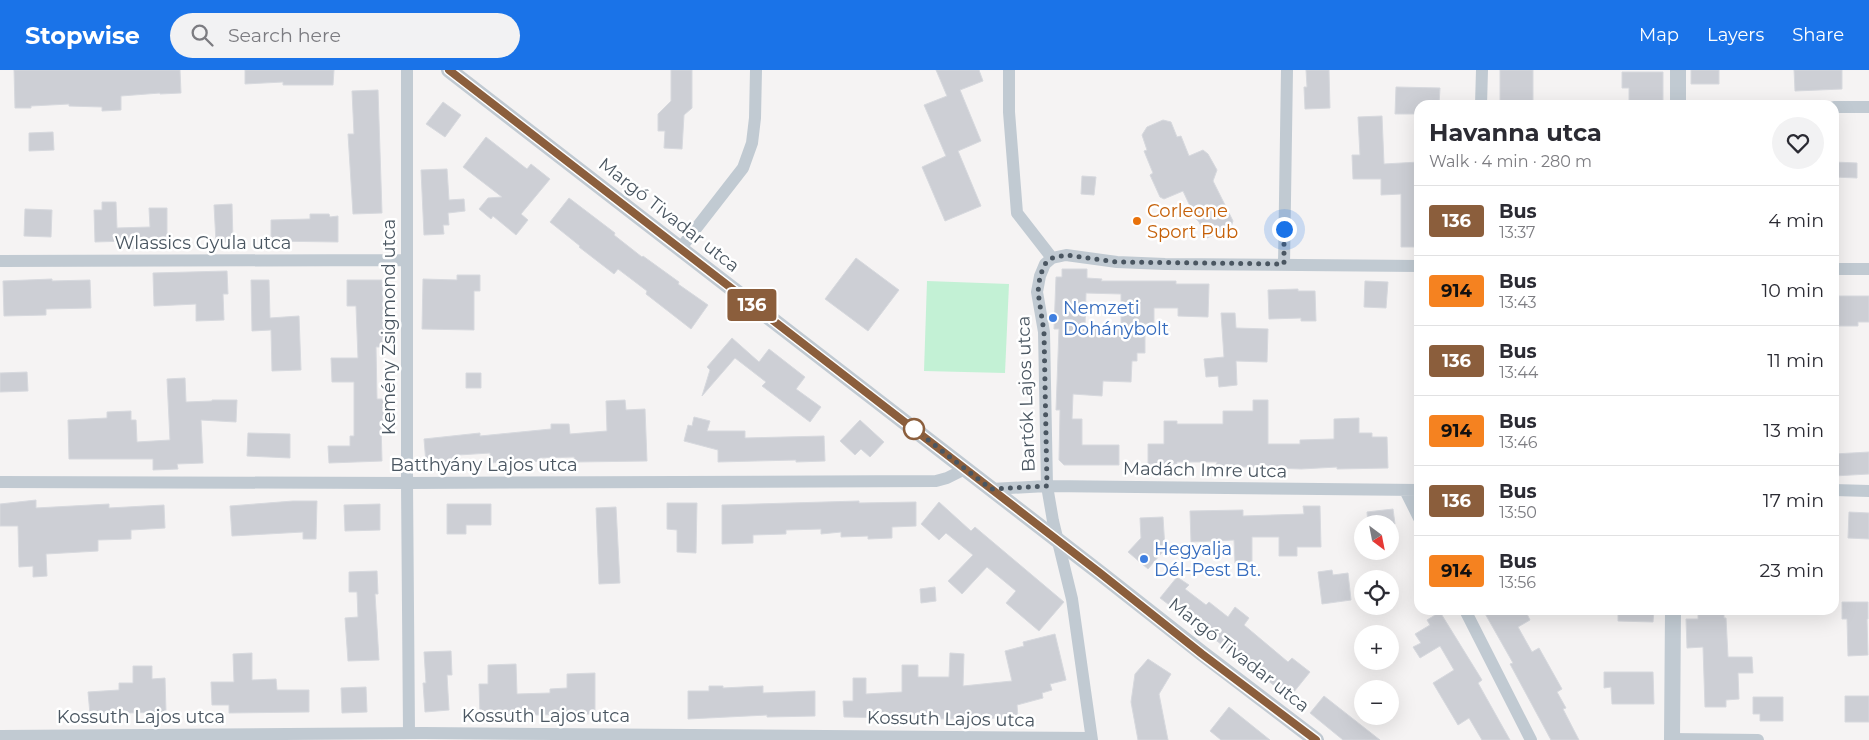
<!DOCTYPE html>
<html lang="en">
<head>
<meta charset="utf-8">
<style>
  :root { --surface:#fff; --page:#f2f2f3; --text:#2b2b33; --muted:#7c7c81; --line:#e1e1e2; --accent:#1a73e8 }
  body { margin:0; font-family:Montserrat,sans-serif; background:var(--page); color:var(--text); height:100vh; display:flex; flex-direction:column; font-size:19px; white-space:nowrap }
  * { box-sizing:border-box; margin:0 }
  p { font-size:16px; color:var(--muted) }
  .icon { flex:none; width:28px; height:28px; fill:none; stroke:currentColor; stroke-width:2; stroke-linecap:round; stroke-linejoin:round }
  .map { position:relative; flex:1; overflow:hidden }
  .side { position:absolute; left:1414px; top:30px; width:425px; height:515px; display:flex; flex-direction:column; background:var(--surface); border-radius:15px; box-shadow:0 5px 20px #0002 }
  .side>* { flex:none }
  .badge { padding:0 10px; border-radius:4px; font-size:18px; line-height:32px }
  .needle { width:32px; rotate:148deg }
  .buttons { position:absolute; left:1354px; top:445px; display:grid; gap:10px }
  .buttons a { display:grid; place-items:center; width:45px; height:45px; border-radius:50%; background:var(--surface); box-shadow:0 5px 20px #0002; font-size:25px }
  .you { position:absolute; width:25px; height:25px; margin:-12px; border:4px solid #fff; border-radius:50%; background:#1a73e8; box-shadow:0 0 0 8px #1a73e833 }
  .map>.badge { position:absolute; translate:-50% -50%; box-shadow:0 0 0 2px #fff }
  .round { display:grid; place-items:center; flex:none; width:52px; height:52px; border-radius:26px; background:var(--page) }
  .headline { display:flex; align-items:center; justify-content:space-between; height:85px; padding:0 15px }
  h1 { font-size:24px; font-weight:700; line-height:38px }
  ul { padding:0; list-style:none }
  li { display:flex; align-items:center; gap:15px; height:70px; padding:0 15px; border-top:1px solid var(--line) }
  li div { flex:1 }
  li b { display:block; font-size:19px }
  li em { font-style:normal }
  li .badge { min-width:55px; font-weight:700; text-align:center }
  header { display:flex; align-items:center; gap:30px; box-sizing:border-box; height:70px; padding:0 25px; background:var(--accent); color:#fff }
  header strong { font-size:24px }
  nav { display:flex; gap:28px; margin-inline-start:auto; font-size:18px }
  .search { width:350px; height:45px; background:var(--page); display:flex; align-items:center; gap:12px; box-sizing:border-box; padding:0 18px; border-radius:28px; color:var(--muted); font-size:19px }
  .map>svg:first-child { display:block }
  .green { fill:#c3f1d5 }
  .building { fill:#cdcfd5; stroke:#d7d9de; fill-rule:evenodd }
  .lines { fill:none; stroke-linecap:round; stroke-linejoin:round }
  .minor { stroke:#c1cad2; stroke-width:12 }
  .tertiary { stroke:#c1cad2; stroke-width:16 }
  .line-casing { stroke:#fff; stroke-width:11 }
  .line { stroke:#8b5e3c; stroke-width:8 }
  .walk { stroke:#4a5661; stroke-width:5; stroke-dasharray:0 9 }
  .food-dot { fill:#e8710a; stroke:#fff; stroke-width:2 }
  .shop-dot { fill:#3f7fe0; stroke:#fff; stroke-width:2 }
  .stop-dot { fill:#fff; stroke:#8b5e3c; stroke-width:2.5 }
  .labels { text-anchor:middle; dominant-baseline:central; stroke-width:5; stroke-linejoin:round; paint-order:stroke }
  .food-label { font-size:18px; fill:#c56008; stroke:#fff; text-anchor:start }
  .street-label { font-size:18px; fill:#4a5661; stroke:#fff }
  .shop-label { font-size:18px; fill:#366cbe; stroke:#fff; text-anchor:start }
</style>
</head>
<body>
<header>
<strong>Stopwise</strong>
<div class="search"><svg class="icon" aria-label="search" viewBox="0 0 24 24"><circle cx="10" cy="10" r="6"/><path d="M15 15l6 6"/></svg>Search here</div>
<nav><a>Map</a><a>Layers</a><a>Share</a></nav>
</header>
<div class="map">
<svg width="1869" height="670" viewBox="0 0 1869 670">
  <rect width="100%" height="100%" fill="#f5f3f3"/>
  <!-- green -->
  <path class="green" d="M927 211 1009 214 1005 303 924 301Z"/>
  <!-- building -->
  <path class="building" d="M14 0H180L181 23 160 24V23L121 26V40L102 41V37L69 36V34L31 36V38H15Z
    M245 0H334L333 15H283V12L245 14Z
    M671 0H692V38L684 45 682 79 664 78 665 61H658V44L671 31Z
    M936 0H979L983 11 960 20 981 71 958 81 981 136 945 151 922 97 946 86 924 35 947 26Z
    M1306 0H1329L1330 38 1305 39 1304 17H1307Z
    M1500 0H1533V35H1500Z
    M1691 0H1719V14H1691Z
    M1794 0H1842V19L1795 21Z
    M1622 2H1663V35H1629V18H1622Z
    M1396 17 1440 18 1439 35H1419V44H1395Z
    M378 20 382 143 353 144 348 64H354L352 21Z
    M443 32 461 45 445 67 426 54Z
    M1382 46 1384 94 1419 92V177H1401V124L1381 125V109H1353L1352 85H1360L1358 47Z
    M1163 50 1171 52 1177 67 1181 66 1189 86 1203 80 1208 84 1217 100 1213 111 1233 151 1231 157 1207 168 1199 152 1196 149 1183 121 1164 129 1160 127 1150 105 1153 103 1144 81 1147 80 1142 65 1147 57Z
    M53 62 54 80 29 81V63Z
    M486 67 527 99 531 94 550 109 521 144 528 150 516 165 493 146 491 149 479 139 488 128 502 127 463 97Z
    M1834 92 1857 93V108L1834 107Z
    M447 99 449 130 464 129 465 141 448 143 449 155H443L444 164 424 165 421 100Z
    M1082 106 1096 107 1094 125 1081 124Z
    M569 128 615 163 614 165 642 187 643 186 679 212 678 214 708 235 691 259 646 224 647 221 618 199 614 204 579 177 580 176 550 152Z
    M102 132H116L117 158 150 157 149 138H167V171H150V178L127 179V171L95 172 94 140H102Z
    M232 134 233 172H216L214 135Z
    M25 139 52 140 51 167 24 166Z
    M310 144H329L330 147 338 146V172L271 171V150L310 149Z
    M856 188 899 220 868 261 825 229Z
    M1062 199H1087V208L1102 209 1101 211H1176V214H1209L1208 247 1178 246V238H1154V254H1145V283H1137V291H1132L1131 312 1103 311 1102 326 1073 324 1072 349H1082V375H1119V395H1064L1059 390 1060 340H1056L1059 259H1054L1056 207H1062ZM1086 223 1121 224V259L1085 258Z
    M227 201 228 224H223L224 250 196 251V234L154 236 153 203Z
    M457 205H480V221H474V260L422 259 423 209 457 210Z
    M52 209V211L90 210 91 238 46 239V245L4 246 3 211Z
    M251 210H269L270 248 299 246 301 300 272 301 271 260 252 261Z
    M347 210H382L384 277H376L377 329H384V354H381L382 391 329 393 328 376H350V366H354V312H332L331 288H358L356 236H347Z
    M1365 211 1388 212 1386 238 1364 237Z
    M1298 219V221H1315L1316 251H1301V248L1269 249 1268 220Z
    M1839 226H1869V252H1858V256H1839Z
    M1221 243H1235L1236 258 1268 259 1267 292 1236 291 1237 315 1219 317 1218 306 1206 307 1204 289 1224 287Z
    M732 268 759 292 769 279 805 307 796 319 821 337 810 352 762 316 766 312 735 288 702 326 710 300 707 297Z
    M27 302 28 321 0 322V303Z
    M466 303H481V318H466Z
    M185 308 186 332 212 331V330H237L236 352 201 350 203 393 177 394 178 399 153 400V389H69L68 350 107 348V342L131 341V350H136L137 372 170 370 167 309Z
    M625 330 626 340 645 339 647 391 575 392 574 387 540 388V391L514 393V391L491 393 490 383 458 385V391L426 393 424 369 480 363V366L551 359V354H569L570 364 607 361 606 331Z
    M1253 330H1268V374H1300V370L1334 369V349L1359 348V363H1372V367H1387L1388 398 1337 399V397L1301 399 1245 397 1216 396 1217 392H1177V394H1148V374H1164V351H1177V354H1223V341H1253Z
    M694 347 710 351 707 361H745V368L824 366 825 391 796 392V390L718 392V380L684 371 688 355 692 356Z
    M860 350 884 372 870 387 861 379 855 385 840 371Z
    M248 363 290 364V388L247 386Z
    M1869 382V404L1834 406V384Z
    M36 430V438L109 434V438L164 435 165 458 131 460V469L98 470V481L46 484 47 506 33 507V496L19 497 18 456H0V434Z
    M293 431H317L316 469H303V462L232 466 230 436Z
    M859 431V433L916 432V456L892 457V468L868 469V466L841 467V462L821 464V459L786 460V464L753 465V473L722 474V435Z
    M939 432 971 461 975 457 1064 532 1039 561 1006 533 1016 521 987 497 962 524 948 511 973 485 946 463 939 470 921 454Z
    M667 433H697L696 483 677 482V460L667 459Z
    M380 434V460L345 461 344 435Z
    M447 434H491V455H466V464H447Z
    M1303 436H1320L1321 477H1297V486H1279V467H1252V492L1235 493 1234 470 1191 472 1190 441 1243 440V446L1304 444Z
    M616 437 620 513 599 514 596 438Z
    M1393 439 1395 454H1368L1367 442Z
    M1849 442 1869 443V469L1848 468Z
    M1163 447 1165 479 1148 499 1128 482 1141 468 1140 448Z
    M1332 500 1333 505 1348 503 1351 530 1322 534 1318 502Z
    M377 501 378 524H375L379 590 348 591 345 548 358 547 357 522H349V502Z
    M1177 507 1189 515 1185 519 1206 535 1209 532 1228 547 1235 537 1249 548 1244 555 1288 592 1292 588 1310 602 1289 628 1254 599 1160 528Z
    M935 517 936 531 921 533 920 519Z
    M1842 532H1868V549H1867L1868 585 1848 586 1847 549H1842Z
    M1483 540H1525L1530 550 1518 557 1532 582 1539 578 1562 619 1557 622 1566 638 1563 639 1579 670H1551L1510 594 1513 593Z
    M1618 540H1654L1653 552 1618 551Z
    M1698 540H1724V548H1726L1728 587H1752L1753 603H1738L1739 629 1726 630V637H1705L1703 577 1687 578 1686 549H1698Z
    M1440 542 1482 610 1478 613 1510 670H1482L1469 648 1458 655 1433 613 1454 600 1440 576 1420 588 1413 577 1421 573 1415 564 1430 555 1427 550Z
    M1055 564 1066 610 1050 614 1052 620 1042 623 1043 628 1017 635 1018 648 1004 649V648L948 649 844 647 843 631H853V608H866V624L902 622V595H918V607H949L950 583 964 584 963 616 1012 611 1005 581 1024 576 1023 572Z
    M451 581 452 605H447L449 640 425 642 423 613H426L424 582Z
    M252 583V610L276 609 277 620H309V642L229 643V635H212L211 612H234L233 584Z
    M1148 589 1171 604 1159 624 1168 670H1138L1131 632 1135 604Z
    M516 594 517 624 550 623V619L567 618V604L595 603V644L480 646 479 614H488V595Z
    M133 596H152V609L165 608 166 642 90 644 88 622 119 620V613H133Z
    M1604 602H1653L1654 634H1612L1611 617 1604 618Z
    M709 616H723V618L763 616V623L815 621V646L767 647V645L688 649V621H709Z
    M366 617 367 642 342 643 341 618Z
    M1324 626 1380 670H1343L1310 643Z
    M1845 626H1869V652H1845Z
    M1753 627H1783V651H1760V644H1753Z
    M1229 637 1270 670H1221L1210 661Z"/>
  <g class="lines">
    <!-- minor -->
    <path class="minor" d="M407 0V413L409 663
      M1009 0V42L1017 143 1052 188
      M1481 35 1482 0
      M1834 37H1869
      M680 179 743 98 752 73 755 48 756 0
      M0 191 407 190
      M1284 194 1287 0
      M1834 199H1869
      M0 412 407 413 936 411 947 408 965 399
      M991 419 1047 416 1419 420
      M1405 420 1419 448
      M1834 420 1869 421
      M1465 540 1531 670
      M0 666 424 663 1091 668
      M1672 669 1758 670
      M1092 670 1072 529 1053 451 1047 416 1044 262 1037 222 1040 206 1045 194 1052 188 1066 185 1117 192 1165 194 1419 196"/>
    <!-- tertiary -->
    <path class="tertiary" d="M449 0 1100 503 1203 584 1316 670
      M1678 35V0
      M1672 670 1673 540"/>
  </g>
  <g class="lines">
    <!-- line casing -->
    <g class="line-casing">
      <path id="line" d="M449 0 1100 503 1202 584 1316 670"/>
    </g>
    <!-- line -->
    <use href="#line" class="line"/>
    <!-- walk -->
    <path class="walk" d="M914 359 991 419 1047 416 1044 262 1038 222 1040 206 1045 194 1052 188 1066 185 1117 192 1284 194V159"/>
  </g>
  <!-- markers -->
  <circle class="food-dot" cx="1137" cy="151" r="5"/>
  <g class="shop-dot">
    <circle cx="1053" cy="248" r="5"/>
    <circle cx="1144" cy="489" r="5"/>
  </g>
  <circle class="stop-dot" cx="914" cy="359" r="10"/>
  <g class="labels">
    <!-- food labels -->
    <g class="food-label">
      <text x="1147" y="141">Corleone<tspan x="1147" dy="21">Sport Pub</tspan></text>
    </g>
    <!-- street labels -->
    <g class="street-label">
      <text transform="translate(669 145) rotate(38)">Margó Tivadar utca</text>
      <text x="203" y="173">Wlassics Gyula utca</text>
      <text transform="translate(389 257) rotate(-90)">Kemény Zsigmond utca</text>
      <text transform="translate(1026 324) rotate(-92)">Bartók Lajos utca</text>
      <text x="484" y="395">Batthyány Lajos utca</text>
      <text transform="translate(1205 400) rotate(1)">Madách Imre utca</text>
      <text transform="translate(1239 585) rotate(38)">Margó Tivadar utca</text>
      <text x="546" y="646">Kossuth Lajos utca</text>
      <text x="141" y="647">Kossuth Lajos utca</text>
      <text transform="translate(951 649) rotate(1)">Kossuth Lajos utca</text>
    </g>
    <!-- shop labels -->
    <g class="shop-label">
      <text x="1063" y="238">Nemzeti<tspan x="1063" dy="21">Dohánybolt</tspan></text>
      <text x="1154" y="479">Hegyalja<tspan x="1154" dy="21">Dél-Pest Bt.</tspan></text>
    </g>
  </g>
</svg>
<div class="buttons">
<a><svg class="needle" viewBox="-14 -14 28 28"><path d="M0-13l5 13h-10z" fill="#e53935"/><path d="M0 13l5-13h-10z" fill="#7c7c81"/></svg></a>
<a><svg class="icon" aria-label="locate" viewBox="0 0 24 24"><circle cx="12" cy="12" r="6"/><path d="M12 2v4M12 18v4M2 12h4M18 12h4"/></svg></a>
<a>+</a>
<a>−</a>
</div>
<div class="you" style="left:1284px;top:159px"></div>
<b class="badge" style="left:752px;top:235px;background:#8b5e3c;color:#fff">136</b>
<section class="side">
<div class="headline"><div><h1>Havanna utca</h1><p>Walk · 4 min · 280 m</p></div><a class="round"><svg class="icon" aria-label="heart" viewBox="0 0 24 24"><path d="M12 20l-8-8c-3-5 5-10 8-4 3-6 11-1 8 4z"/></svg></a></div>
<ul>
<li><span class="badge" style="background:#8b5e3c;color:#fff">136</span><div><b>Bus</b><p>13:37</p></div><em>4 min</em></li>
<li><span class="badge" style="background:#f58220;color:#111">914</span><div><b>Bus</b><p>13:43</p></div><em>10 min</em></li>
<li><span class="badge" style="background:#8b5e3c;color:#fff">136</span><div><b>Bus</b><p>13:44</p></div><em>11 min</em></li>
<li><span class="badge" style="background:#f58220;color:#111">914</span><div><b>Bus</b><p>13:46</p></div><em>13 min</em></li>
<li><span class="badge" style="background:#8b5e3c;color:#fff">136</span><div><b>Bus</b><p>13:50</p></div><em>17 min</em></li>
<li><span class="badge" style="background:#f58220;color:#111">914</span><div><b>Bus</b><p>13:56</p></div><em>23 min</em></li>
</ul>
</section>
</div>
</body>
</html>
